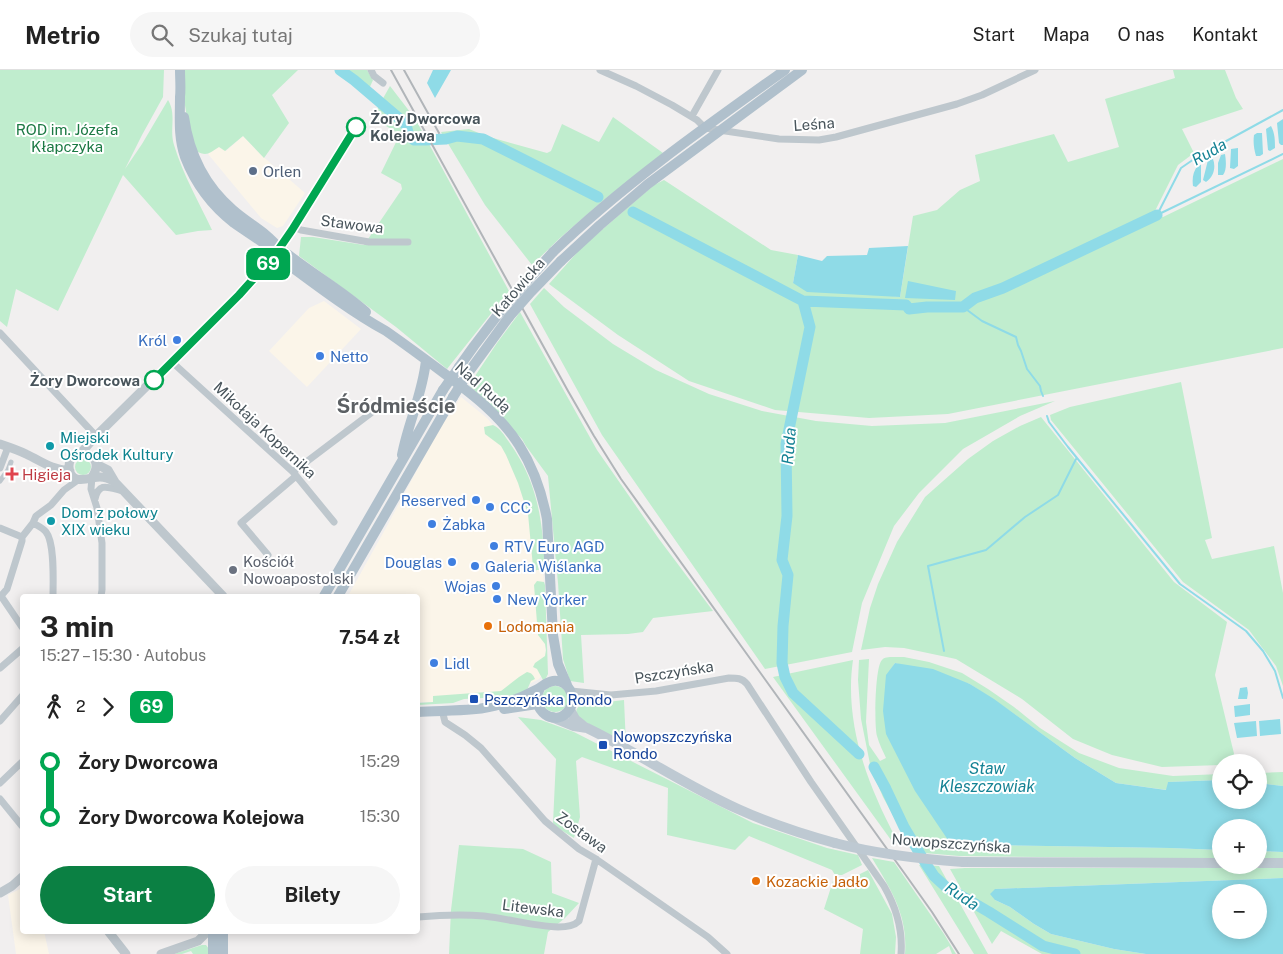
<!DOCTYPE html>
<html lang="pl">
<head>
<meta charset="utf-8">
<style>
  :root { --surface:#fff; --page:#f6f6f6; --text:#222; --muted:#767676; --line:#e0e0e0; --accent:#0b8043 }
  body { margin:0; font-family:"Public Sans",sans-serif; background:var(--page); color:var(--text); height:100vh; display:flex; flex-direction:column; font-size:19px; white-space:nowrap }
  * { box-sizing:border-box; margin:0 }
  p { font-size:16px; color:var(--muted) }
  .icon { flex:none; width:28px; height:28px; fill:none; stroke:currentColor; stroke-width:2; stroke-linecap:round; stroke-linejoin:round }
  .map { position:relative; flex:1; overflow:hidden }
  .drawer { position:absolute; left:20px; top:524px; width:400px; height:340px; display:flex; flex-direction:column; background:var(--surface); border-radius:5px; box-shadow:0 2px 12px #0003 }
  .drawer>* { flex:none }
  .badge { padding:0 10px; border-radius:8px; font-size:18px; line-height:32px }
  .controls { position:absolute; left:1212px; top:684px; display:grid; gap:10px }
  .controls a { display:grid; place-items:center; width:55px; height:55px; border-radius:50%; background:var(--surface); box-shadow:0 2px 12px #0003; font-size:25px }
  .map>.badge { position:absolute; translate:-50% -50%; box-shadow:0 0 0 2px #fff }
  .legs { display:flex; align-items:center; gap:8px; height:55px; padding:0 20px; font-size:16px }
  .legs p { margin-inline-start:auto }
  .head { display:flex; align-items:center; justify-content:space-between; height:85px; padding:0 20px }
  h1 { font-size:28px; font-weight:700; line-height:38px }
  .action { display:flex; gap:10px; margin-top:auto; padding:10px 20px }
  .action a { flex:1; height:58px; border-radius:30px; background:var(--accent); color:#fff; font-size:20px; font-weight:700; line-height:58px; text-align:center }
  .action a+a { background:var(--page); color:var(--text) }
  ul { padding:0 20px; list-style:none }
  li { display:flex; align-items:center; gap:18px; height:55px; font-size:19px }
  li i { display:grid; place-items:center; width:8px; height:100%; margin:0 6px; background:currentColor }
  li i::after { content:''; width:12px; height:12px; margin:-6px; border:4px solid; border-radius:50%; background:var(--surface) }
  li p { margin-inline-start:auto }
  li:first-child i { background:linear-gradient(#0000 50%,currentColor 0) }
  li:last-child i { background:linear-gradient(currentColor 50%,#0000 0) }
  header { display:flex; align-items:center; gap:30px; box-sizing:border-box; height:70px; padding:0 25px; background:var(--surface); border-bottom:1px solid var(--line) }
  header strong { font-size:24px }
  nav { display:flex; gap:28px; margin-inline-start:auto; font-size:18px }
  .search { width:350px; height:45px; background:var(--page); display:flex; align-items:center; gap:12px; box-sizing:border-box; padding:0 18px; border-radius:28px; color:var(--muted); font-size:19px }
  .map>svg:first-child { display:block }
  .commercial { fill:#fbf5e9 }
  .green { fill:#c0edce }
  .water { fill:#8fdbe7; fill-rule:evenodd }
  .lines { fill:none; stroke-linecap:round; stroke-linejoin:round }
  .stream { stroke:#8fdbe7; stroke-width:2 }
  .river { stroke:#8fdbe7; stroke-width:11 }
  .pedestrian { stroke:#bec7cd; stroke-width:5 }
  .minor { stroke:#bec7cd; stroke-width:7 }
  .tertiary { stroke:#bec7cd; stroke-width:9 }
  .secondary { stroke:#bec9d2; stroke-width:10 }
  .primary { stroke:#b0c0cc; stroke-width:10 }
  .rail { stroke:#b1b5b9; stroke-width:2 }
  .secondary-bridge { stroke:#bec9d2; stroke-width:10 }
  .primary-bridge { stroke:#b0c0cc; stroke-width:10 }
  .line-1-casing { stroke:#fff; stroke-width:11 }
  .line-1 { stroke:#00a651; stroke-width:8 }
  .stop-1-dot { fill:#fff; stroke:#00a651; stroke-width:2.5 }
  .service-dot { fill:#5c6f8a; stroke:#fff; stroke-width:2 }
  .shop-dot { fill:#3f7fe0; stroke:#fff; stroke-width:2 }
  .culture-dot { fill:#0f9aa8; stroke:#fff; stroke-width:2 }
  .health-dot { fill:#e0444e; stroke:#fff; stroke-width:2 }
  .worship-dot { fill:#6b7280; stroke:#fff; stroke-width:2 }
  .food-dot { fill:#e8710a; stroke:#fff; stroke-width:2 }
  .transit-dot { fill:#1a4fb4; stroke:#fff; stroke-width:2 }
  .labels { text-anchor:middle; dominant-baseline:central; stroke-width:4; stroke-linejoin:round; paint-order:stroke }
  .stop-label { font-size:15px; font-weight:bold; fill:#48545b; stroke:#fff; text-anchor:start }
  .street-label { font-size:15px; fill:#48545b; stroke:#fff }
  .park-label { font-size:15px; fill:#1c7944; stroke:#fff }
  .service-label { font-size:15px; fill:#4e5e75; stroke:#fff; text-anchor:start }
  .shop-label { font-size:15px; fill:#366cbe; stroke:#fff; text-anchor:start }
  .culture-label { font-size:15px; fill:#0d838f; stroke:#fff; text-anchor:start }
  .health-label { font-size:15px; fill:#be3a42; stroke:#fff; text-anchor:start }
  .worship-label { font-size:15px; fill:#5b616d; stroke:#fff; text-anchor:start }
  .food-label { font-size:15px; fill:#c56008; stroke:#fff; text-anchor:start }
  .transit-label { font-size:15px; fill:#164399; stroke:#fff; text-anchor:start }
  .water-label { font-size:16px; font-style:italic; fill:#148294; stroke:#fff }
  .district-label { font-size:20px; font-weight:bold; fill:#5c6064; stroke:#fff }
</style>
</head>
<body>
<header>
<strong>Metrio</strong>
<div class="search"><svg class="icon" aria-label="search" viewBox="0 0 24 24"><circle cx="10" cy="10" r="6"/><path d="M15 15l6 6"/></svg>Szukaj tutaj</div>
<nav><a>Start</a><a>Mapa</a><a>O nas</a><a>Kontakt</a></nav>
</header>
<div class="map">
<svg width="1283" height="884" viewBox="0 0 1283 884">
  <rect width="100%" height="100%" fill="#f1efef"/>
  <!-- commercial -->
  <path class="commercial" d="M243 66 260 84 305 123 283 156 277 158 261 148 208 84 219 76 226 81Z
    M324 231 361 259 307 317 269 281 309 238Z
    M461 327 487 348 504 368 534 426 540 447 543 491 546 599 539 609 522 618 433 632H418V526H348L387 456 438 361Z
    M22 818V861H44L49 884H16L8 825Z"/>
  <!-- green -->
  <path class="green" d="M0 0H164L163 27 142 65 125 99 142 74 168 30C177 45 169 59 174 75 183 105 199 132 212 160L198 161 176 165 123 105 58 241 16 219 7 257 0 251Z
    M184 0H298L272 25 289 53 264 88 243 66 225 81 219 77C209 83 207 87 196 81L188 54 184 29Z
    M344 0H367L373 10 369 19Z
    M1173 0H1225L1236 28 1243 39 1182 59 1194 83 1178 95 1154 143 1163 147 1283 89V278L948 344 869 348 775 340 689 311 618 265 549 214 582 177 654 115 664 110 771 180 798 185 793 213 900 227 913 146 937 140 960 120 980 111 975 85 1054 64 1068 92 1119 77 1105 29 1175 8Z
    M390 16 410 42 411 41 509 221 447 299 396 257 299 186 301 167H313L364 175 402 119 401 114 381 103 400 64 372 48Z
    M613 47 663 83 599 134 560 168 532 195 485 135 441 62 469 59 486 66 547 83 551 81 562 54 599 72Z
    M544 218 564 237 613 274 656 300 709 324 762 341 816 351 872 356 945 353 1055 331 1020 346 963 379 919 423 894 456 862 533 852 582 765 599 602 365 530 234Z
    M520 242 597 380 659 469 713 541 653 548 643 562 628 564 581 565 584 613 570 611 563 589 558 513 548 406 526 376 522 369 469 315 497 273Z
    M1181 312 1212 468 1205 470 1212 489 1274 476 1283 523V616L1276 596 1249 560 1183 512 1051 350 1050 345 1070 337Z
    M1041 347 1174 512 1227 552 1215 605 1236 692H1221V695L1162 697 1112 685 1073 669 1022 629 956 589 904 578 885 577 861 580 870 538 878 514 897 472 925 427 968 389 993 371 1020 356Z
    M493 355C501 359 504 365 509 372 537 411 542 447 545 494 542 499 539 501 534 500L533 497 528 444 518 413 506 385 501 376 485 364 484 357Z
    M75 397a8 8 0 1 1 16 0a8 8 0 1 1-16 0Z
    M537 511 544 512 545 515 548 604 545 610H543L537 599 533 597 535 593 545 586 546 580 545 574 538 565 534 515Z
    M893 587H904L929 592 962 603 988 619 1014 637 1040 658 1079 683 1119 698 1173 706 1221 704V710L1168 712 1167 720 1116 713 1075 688 1010 641 970 614 895 593 886 607 985 775 1170 778 1221 780V789L959 786 913 782 883 727 871 699 861 649 858 610 859 590 869 589 866 652 869 675 880 691 886 688C883 681 879 674 877 666 874 656 875 596 882 590 884 587 889 587 893 587Z
    M853 590C846 637 858 686 877 729 882 742 889 754 895 767L891 770 773 607Z
    M527 602C532 603 533 605 535 609L531 611 527 620 503 629 483 628 464 629 453 633 418 635V633L433 632V626L501 621 519 607Z
    M542 629a13 13 0 1 1 26 0a13 13 0 1 1-26 0Z
    M624 630 626 675C618 670 579 651 577 644 575 639 578 637 582 635Z
    M518 647 541 650 574 662 753 753 827 778 858 785 862 795 842 805H835L832 800 749 766 735 780 667 765 668 718 582 687 576 691 580 747 574 768 556 757 553 753 556 689Z
    M1283 702V716L1259 713V703Z
    M459 775 523 779 551 792 552 823 579 833 565 848 548 862 544 884H449L451 840Z
    M1259 781 1283 782V788L1259 789Z
    M872 788 894 792 944 864 956 884H952L949 876 936 884H905C908 845 891 820 872 788Z
    M919 795 939 796 988 884H974Z
    M965 798H1283V808L995 819V830L1010 837 1034 854 1051 864 1114 879 1146 884H1042L1001 861 992 874 950 799Z
    M868 800 892 844 896 867 895 884H860L863 859 824 839 833 811 848 810Z
    M202 875H206L209 879 208 884H193L191 881 182 884H174Z"/>
  <!-- water -->
  <path class="water" d="M433 0H451L435 28 427 13Z
    M1283 49V75H1281L1279 73 1277 53Z
    M1271 56C1275 63 1275 71 1275 78L1270 81 1268 80 1266 59Z
    M1257 63H1262L1263 84 1260 86H1256C1254 79 1253 73 1254 65Z
    M1238 78V96L1234 99 1230 98 1231 79Z
    M1225 84C1226 90 1227 100 1223 105H1218V93L1221 85Z
    M1213 89C1216 97 1214 107 1206 112L1203 110 1208 90Z
    M1198 95H1201V112L1196 117 1193 116C1192 108 1193 102 1198 95Z
    M908 176 900 227 807 222 793 213 798 185 822 191 827 186 867 185 869 178Z
    M908 211 956 221 955 230 905 228Z
    M895 593 933 599 970 614 994 629 1075 688 1116 713 1166 720 1168 712 1221 710V730H1259V713L1283 716V782L1259 781V758H1221V780L1170 778 985 775 948 770 915 721 886 664 883 641 886 605Z
    M1247 617 1248 623 1247 629H1238L1240 618Z
    M1250 634V645L1235 647 1234 636Z
    M1280 649 1281 664 1260 666 1259 651Z
    M1256 651 1257 666 1237 668 1234 653Z
    M1283 808V884H1146L1114 879 1051 864 1034 854 1010 837 995 830 990 824 995 819ZM1221 822H1259V860H1221Z"/>
  <g class="lines">
    <!-- stream -->
    <path class="stream" d="M1157 145 1181 98 1197 87 1283 40
      M1157 145 1283 84
      M963 237 982 251 1016 267 1018 275 1021 281 1027 299 1040 316 1041 321 1043 326
      M1047 346 1049 352 1068 377 1180 514 1246 561 1263 581 1275 601 1283 628
      M944 581 928 496 986 480 1025 447 1058 425 1076 389"/>
    <!-- river -->
    <path class="river" d="M340 0 354 10 401 50 406 55 409 66 414 70H425L446 69 457 66 483 69 598 127
      M633 142 803 231 810 257 786 374 787 446 782 490 788 505 783 556 782 593 785 607 793 623 859 684
      M803 231 906 235 909 239 927 237H963L975 228 1003 218 1157 145
      M874 697 886 719 904 757 926 794 934 806 946 817 989 842 1043 876 1075 884"/>
    <!-- pedestrian -->
    <path class="pedestrian" d="M0 411 8 400 11 392"/>
    <!-- minor -->
    <path class="minor" d="M371 0 374 6 383 13
      M600 0 636 16 672 35 697 50 705 58 779 69 819 70 836 67 957 34 982 25 1035 0
      M692 46 718 0
      M294 157 301 160 369 172H408
      M0 263 96 366
      M172 292 293 402 334 452
      M0 398 8 377
      M293 402 371 343
      M92 407 91 419 97 438 102 473V520L101 526
      M95 429C99 411 109 418 124 421
      M33 453C38 456 43 458 46 462 55 473 53 512 53 526
      M0 458 22 467
      M268 485 241 453 296 406
      M1 526 22 557
      M0 527 7 519 22 471V467L33 453 36 446 51 435 64 420 78 410
      M0 598 22 579
      M571 621 611 625 622 624 656 621 729 608C737 608 742 608 747 614L811 712 884 816C896 837 903 859 901 884
      M573 630 603 627
      M442 640 445 652 465 665 481 678 545 751 579 779 596 789 708 867 727 884
      M0 651 22 626
      M0 713 22 692
      M0 729 22 756
      M418 847C440 845 462 844 484 846 509 849 533 856 558 857 566 857 574 856 579 851L596 789"/>
    <!-- tertiary -->
    <path class="tertiary" d="M0 374C9 377 18 380 26 384 43 392 50 399 70 401
      M81 383 93 369 239 225 264 197 280 178
      M96 394 108 400 115 412 223 526
      M92 407C109 382 68 374 69 397 70 417 90 407 100 407 106 407 110 409 115 412
      M0 823 12 816 22 807
      M108 861 126 884
      M161 884 198 871 208 861"/>
    <!-- secondary -->
    <path class="secondary" d="M570 640 575 649 586 658
      M552 647 574 656 587 658 597 663C644 687 689 717 738 739 769 753 802 764 835 773
      M963 792 1221 793
      M1259 793H1283"/>
    <!-- primary -->
    <path class="primary" d="M180 0C180 9 181 18 180 27 180 48 178 66 185 87 195 113 212 136 234 153 248 163 262 171 275 182 280 186 284 191 289 195 320 218 352 242 386 261 406 275 425 289 445 304 472 324 500 345 519 375 533 397 542 423 547 449L553 565 558 594 567 615
      M184 47C189 83 205 116 233 140 243 149 255 156 266 165 271 169 275 174 280 178 307 201 339 218 366 242
      M553 182C624 114 705 57 785 0
      M561 191 600 155 648 114 802 0
      M459 297 474 276 503 238
      M468 303 509 247
      M402 385C408 353 423 323 426 290
      M324 526 443 320
      M338 526 453 327
      M504 639 537 634
      M418 642C442 640 478 642 501 634 513 631 525 626 536 620 542 617 546 612 553 611 568 609 578 628 569 640 556 659 528 640 540 618
      M213 884V861
      M223 884V861"/>
    <!-- rail -->
    <path class="rail" d="M391 0 568 321 594 366 621 409 905 804 932 842 959 884
      M404 0 439 63"/>
    <!-- secondary-bridge -->
    <path class="secondary-bridge" d="M835 773C877 784 919 789 963 792"/>
    <!-- primary-bridge -->
    <path class="primary-bridge" d="M503 238 553 182
      M509 247 531 222 561 191
      M443 320 459 297
      M453 327 468 303"/>
  </g>
  <g class="lines">
    <!-- line-1 casing -->
    <g class="line-1-casing">
      <path id="line-1" d="M154 310 239 225 274 186 292 160 356 57"/>
    </g>
    <!-- line-1 -->
    <use href="#line-1" class="line-1"/>
  </g>
  <!-- markers -->
  <g class="stop-1-dot">
    <circle cx="356" cy="57" r="9"/>
    <circle cx="154" cy="310" r="9"/>
  </g>
  <circle class="service-dot" cx="253" cy="101" r="5"/>
  <g class="shop-dot">
    <circle cx="177" cy="270" r="5"/>
    <circle cx="320" cy="286" r="5"/>
    <circle cx="476" cy="430" r="5"/>
    <circle cx="490" cy="437" r="5"/>
    <circle cx="432" cy="454" r="5"/>
    <circle cx="494" cy="476" r="5"/>
    <circle cx="452" cy="492" r="5"/>
    <circle cx="475" cy="496" r="5"/>
    <circle cx="496" cy="516" r="5"/>
    <circle cx="497" cy="529" r="5"/>
    <circle cx="434" cy="593" r="5"/>
  </g>
  <g class="culture-dot">
    <circle cx="50" cy="376" r="5"/>
    <circle cx="51" cy="451" r="5"/>
  </g>
  <path class="health-dot" d="M9.5 396.5h5v5h5v5h-5v5h-5v-5h-5v-5h5z"/>
  <circle class="worship-dot" cx="233" cy="500" r="5"/>
  <g class="food-dot">
    <circle cx="488" cy="556" r="5"/>
    <circle cx="756" cy="811" r="5"/>
  </g>
  <g class="transit-dot">
    <rect x="469" y="624" width="10" height="10" rx="2.5"/>
    <rect x="598" y="670" width="10" height="10" rx="2.5"/>
  </g>
  <g class="labels">
    <!-- stop labels -->
    <g class="stop-label">
      <text x="370" y="48">Żory Dworcowa<tspan x="370" dy="17">Kolejowa</tspan></text>
      <text x="140" y="310" text-anchor="end">Żory Dworcowa</text>
    </g>
    <!-- street labels -->
    <g class="street-label">
      <text transform="translate(814 54) rotate(-4)">Leśna</text>
      <text transform="translate(352 154) rotate(7)">Stawowa</text>
      <text transform="translate(518 217) rotate(-49)">Katowicka</text>
      <text transform="translate(483 317) rotate(41)">Nad Rudą</text>
      <text transform="translate(265 360) rotate(43)">Mikołaja Kopernika</text>
      <text transform="translate(674 602) rotate(-9)">Pszczyńska</text>
      <text transform="translate(582 762) rotate(36)">Zostawa</text>
      <text transform="translate(951 773) rotate(4)">Nowopszczyńska</text>
      <text transform="translate(533 838) rotate(7)">Litewska</text>
    </g>
    <!-- park labels -->
    <g class="park-label">
      <text x="67" y="59">ROD im. Józefa<tspan x="67" dy="17">Kłapczyka</tspan></text>
    </g>
    <!-- service labels -->
    <g class="service-label">
      <text x="263" y="101">Orlen</text>
    </g>
    <!-- shop labels -->
    <g class="shop-label">
      <text x="167" y="270" text-anchor="end">Król</text>
      <text x="330" y="286">Netto</text>
      <text x="466" y="430" text-anchor="end">Reserved</text>
      <text x="500" y="437">CCC</text>
      <text x="442" y="454">Żabka</text>
      <text x="504" y="476">RTV Euro AGD</text>
      <text x="442" y="492" text-anchor="end">Douglas</text>
      <text x="485" y="496">Galeria Wiślanka</text>
      <text x="486" y="516" text-anchor="end">Wojas</text>
      <text x="507" y="529">New Yorker</text>
      <text x="444" y="593">Lidl</text>
    </g>
    <!-- culture labels -->
    <g class="culture-label">
      <text x="60" y="367">Miejski<tspan x="60" dy="17">Ośrodek Kultury</tspan></text>
      <text x="61" y="442">Dom z połowy<tspan x="61" dy="17">XIX wieku</tspan></text>
    </g>
    <!-- health labels -->
    <g class="health-label">
      <text x="22" y="404">Higieja</text>
    </g>
    <!-- worship labels -->
    <g class="worship-label">
      <text x="243" y="491">Kościół<tspan x="243" dy="17">Nowoapostolski</tspan></text>
    </g>
    <!-- food labels -->
    <g class="food-label">
      <text x="498" y="556">Lodomania</text>
      <text x="766" y="811">Kozackie Jadło</text>
    </g>
    <!-- transit labels -->
    <g class="transit-label">
      <text x="484" y="629">Pszczyńska Rondo</text>
      <text x="613" y="666">Nowopszczyńska<tspan x="613" dy="17">Rondo</tspan></text>
    </g>
    <!-- water labels -->
    <g class="water-label">
      <text transform="translate(1209 82) rotate(-30)">Ruda</text>
      <text transform="translate(789 376) rotate(-85)">Ruda</text>
      <text x="987" y="698">Staw<tspan x="987" dy="18">Kleszczowiak</tspan></text>
      <text transform="translate(962 826) rotate(34)">Ruda</text>
    </g>
    <!-- district labels -->
    <g class="district-label">
      <text x="396" y="336">Śródmieście</text>
    </g>
  </g>
</svg>
<div class="controls">
<a><svg class="icon" aria-label="locate" viewBox="0 0 24 24"><circle cx="12" cy="12" r="6"/><path d="M12 2v4M12 18v4M2 12h4M18 12h4"/></svg></a>
<a>+</a>
<a>−</a>
</div>
<b class="badge" style="left:268px;top:194px;background:#00a651;color:#fff">69</b>
<section class="drawer">
<div class="head"><div><h1>3 min</h1><p>15:27 – 15:30 · Autobus</p></div><b>7.54 zł</b></div>
<div class="legs"><svg class="icon" aria-label="walk" viewBox="0 0 24 24"><circle cx="13" cy="4" r="2"/><path d="M13 8l-2 6 4 7M11 14l-3 7M7 12l3-4h3l4 4"/></svg>2<svg class="icon" aria-label="forward" viewBox="0 0 24 24"><path d="M9 5l7 7-7 7"/></svg><b class="badge" style="background:#00a651;color:#fff">69</b></div>
<ul>
<li><i style="color:#00a651"></i><b>Żory Dworcowa</b><p>15:29</p></li>
<li><i style="color:#00a651"></i><b>Żory Dworcowa Kolejowa</b><p>15:30</p></li>
</ul>
<div class="action"><a>Start</a><a>Bilety</a></div>
</section>
</div>
</body>
</html>
